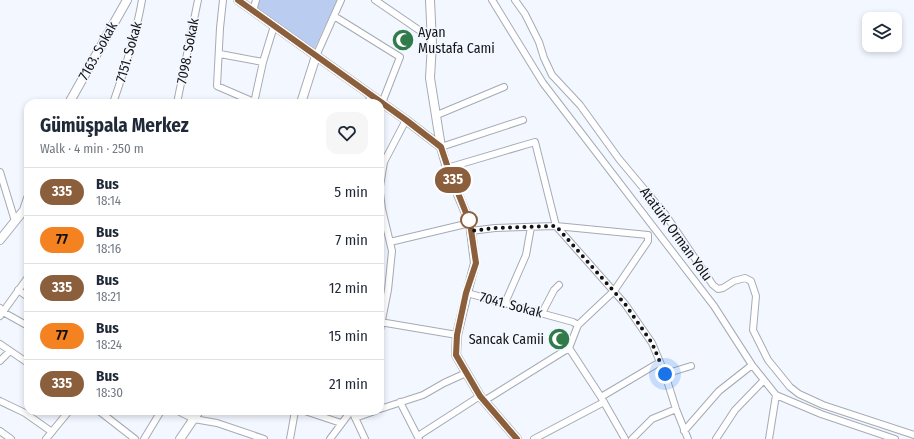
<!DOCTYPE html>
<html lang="en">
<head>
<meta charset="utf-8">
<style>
  :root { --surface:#fff; --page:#f6f6f7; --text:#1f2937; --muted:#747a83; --line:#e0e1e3 }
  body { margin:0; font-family:"Fira Sans Condensed",sans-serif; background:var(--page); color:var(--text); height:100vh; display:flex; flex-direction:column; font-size:15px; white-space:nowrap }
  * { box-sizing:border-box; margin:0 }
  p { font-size:13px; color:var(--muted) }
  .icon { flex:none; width:22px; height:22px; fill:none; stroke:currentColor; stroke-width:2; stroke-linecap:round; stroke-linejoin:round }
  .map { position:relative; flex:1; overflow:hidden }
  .side { position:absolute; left:24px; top:99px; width:360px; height:316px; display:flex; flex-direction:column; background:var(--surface); border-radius:12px; box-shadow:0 2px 6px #0003 }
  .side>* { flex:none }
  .badge { padding:0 8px; border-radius:13px; font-size:14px; line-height:26px }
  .buttons { position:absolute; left:862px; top:12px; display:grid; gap:8px }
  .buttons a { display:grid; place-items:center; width:40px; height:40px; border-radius:8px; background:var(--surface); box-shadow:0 2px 6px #0003; font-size:20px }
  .you { position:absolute; width:20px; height:20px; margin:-10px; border:3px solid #fff; border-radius:50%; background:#1a73e8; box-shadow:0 0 0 6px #1a73e833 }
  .map>.badge { position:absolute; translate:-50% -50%; box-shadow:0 0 0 2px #fff }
  .round { display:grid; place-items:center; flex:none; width:42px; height:42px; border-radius:12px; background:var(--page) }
  .headline { display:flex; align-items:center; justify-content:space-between; height:68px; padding:0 16px }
  h1 { font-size:19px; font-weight:700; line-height:30px }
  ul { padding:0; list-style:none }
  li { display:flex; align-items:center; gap:12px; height:48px; padding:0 16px; border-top:1px solid var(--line) }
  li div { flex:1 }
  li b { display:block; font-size:15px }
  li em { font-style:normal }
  li .badge { min-width:44px; font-weight:700; text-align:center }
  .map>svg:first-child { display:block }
  .green { fill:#bbccf1 }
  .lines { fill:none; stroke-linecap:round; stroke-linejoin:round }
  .street-casing { stroke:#a5aab4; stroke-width:8 }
  .secondary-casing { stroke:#a5aab4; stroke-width:10 }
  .street { stroke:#fff; stroke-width:6 }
  .secondary { stroke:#fff; stroke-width:8 }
  .line-casing { stroke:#fff; stroke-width:9 }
  .line { stroke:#8b5e3c; stroke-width:6 }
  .walk { stroke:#131418; stroke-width:4; stroke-dasharray:0 7.2 }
  .stop-dot { fill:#fff; stroke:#8b5e3c; stroke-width:2 }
  .labels { text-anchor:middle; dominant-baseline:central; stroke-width:3; stroke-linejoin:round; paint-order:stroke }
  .poi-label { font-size:14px; fill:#131418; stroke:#f3f7ff; text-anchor:start }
  .street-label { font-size:14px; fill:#131418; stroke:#f3f7ff }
</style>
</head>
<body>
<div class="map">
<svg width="914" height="439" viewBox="0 0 914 439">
  <rect width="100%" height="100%" fill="#f3f7ff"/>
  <!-- green -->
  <path class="green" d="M258 0H337L314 50 255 8Z"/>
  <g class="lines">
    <!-- street casing -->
    <g class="street-casing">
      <path id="street" d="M223 0 220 28 217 86 254 102
        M375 0 432 39
        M492 0 543 83 714 306 752 365 776 395 821 414 895 439
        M515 0 525 14 539 42 544 58 552 75 580 105 619 159 665 214 713 285 718 289 723 288 734 281 745 278 751 281 756 296 753 330 768 360 790 387 799 394 823 405 914 435
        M253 11 256 0
        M334 16 400 57 382 103
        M220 54 263 62
        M316 56 341 0
        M113 103C125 69 136 35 142 0
        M177 103 198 0
        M254 103 263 62 274 26
        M368 103 371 95
        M437 115 504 87
        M441 147 523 120
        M447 168 535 142 556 226 625 304 652 343 665 374 676 409 688 439
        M0 172 15 221
        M380 186 384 162 406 120
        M380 193 382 209 392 251 388 290 380 330
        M471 231 495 228 556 226 648 235
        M390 242 470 223
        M18 290 28 297
        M467 293 573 322 578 325
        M505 303 526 255 531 227
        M0 308 3 312 28 326
        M542 313 554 290 559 285
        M0 316 28 277
        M380 322 457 335
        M0 344 28 363
        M569 348 601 397 625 439
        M0 361 10 351
        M665 374 691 366
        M601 397 660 362
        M0 401 25 413 52 432
        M484 401 569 348 578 325 614 291 648 241V235
        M400 402 419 439
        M380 409 423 395 444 383 466 373
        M99 411 135 439
        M178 411 194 419 217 423 264 439
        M305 411 341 423
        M352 411 365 439
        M355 418 375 411
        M0 431 11 439
        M684 431 719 391 752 365
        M418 436 480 396
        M46 439 69 411
        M144 439 161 411
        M290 439 295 411
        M330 439 351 411
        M534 439 604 402
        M632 439 652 419 676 409
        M716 439 735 410 764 380
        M769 439 776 395"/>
    </g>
    <!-- secondary casing -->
    <g class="secondary-casing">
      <path id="secondary" d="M238 0 406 120 441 147
        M430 0 432 43 430 78 441 147 447 168 470 223 475 263 467 293 457 335 456 355 480 396 517 439
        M69 103 127 0
        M301 103 316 56
        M0 240 24 210 28 198
        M180 439 199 411"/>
    </g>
    <!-- street -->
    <use href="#street" class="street"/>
    <!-- secondary -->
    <use href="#secondary" class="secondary"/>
  </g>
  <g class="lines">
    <!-- line casing -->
    <g class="line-casing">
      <path id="line" d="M238 0 406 120 441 147 448 168 470 223 476 263 466 293 457 335 456 355 480 396 517 439"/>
    </g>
    <!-- line -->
    <use href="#line" class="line"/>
    <!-- walk -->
    <path class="walk" d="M469 220 471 231 495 228 556 226 625 304 652 343 665 374"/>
  </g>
  <!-- icons -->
  <defs>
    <g id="mosque-disc" transform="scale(1.15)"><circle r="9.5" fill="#307b49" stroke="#f3f7ff"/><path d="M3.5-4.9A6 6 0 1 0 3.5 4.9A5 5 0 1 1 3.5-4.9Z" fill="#fff"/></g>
  </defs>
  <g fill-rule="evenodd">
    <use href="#mosque-disc" x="403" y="40"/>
    <use href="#mosque-disc" x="559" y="339"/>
  </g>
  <!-- markers -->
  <circle class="stop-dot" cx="469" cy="220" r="8"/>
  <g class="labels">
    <!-- poi labels -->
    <g class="poi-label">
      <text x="418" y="32">Ayan<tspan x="418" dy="16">Mustafa Cami</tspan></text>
      <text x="544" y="339" text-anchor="end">Sancak Camii</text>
    </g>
    <!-- street labels -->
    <g class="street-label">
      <text transform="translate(98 51) rotate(-61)">7163. Sokak</text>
      <text transform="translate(188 51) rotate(-79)">7098. Sokak</text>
      <text transform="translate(129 52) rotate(-74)">7151. Sokak</text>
      <text transform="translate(676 234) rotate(54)">Atatürk Orman Yolu</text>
      <text transform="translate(511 305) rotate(15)">7041. Sokak</text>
    </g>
  </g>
</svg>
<div class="buttons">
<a><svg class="icon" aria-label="layers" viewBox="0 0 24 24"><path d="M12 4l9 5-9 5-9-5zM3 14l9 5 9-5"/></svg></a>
</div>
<div class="you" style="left:665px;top:374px"></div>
<b class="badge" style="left:453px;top:180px;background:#8b5e3c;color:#fff">335</b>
<section class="side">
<div class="headline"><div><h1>Gümüşpala Merkez</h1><p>Walk · 4 min · 250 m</p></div><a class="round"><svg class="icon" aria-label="heart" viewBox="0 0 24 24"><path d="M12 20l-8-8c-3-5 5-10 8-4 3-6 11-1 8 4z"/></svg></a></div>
<ul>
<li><span class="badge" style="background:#8b5e3c;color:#fff">335</span><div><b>Bus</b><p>18:14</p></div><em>5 min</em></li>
<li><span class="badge" style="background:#f58220;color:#111">77</span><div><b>Bus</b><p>18:16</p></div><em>7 min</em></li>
<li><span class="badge" style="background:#8b5e3c;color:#fff">335</span><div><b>Bus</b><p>18:21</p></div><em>12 min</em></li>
<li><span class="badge" style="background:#f58220;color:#111">77</span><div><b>Bus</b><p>18:24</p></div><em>15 min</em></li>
<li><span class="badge" style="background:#8b5e3c;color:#fff">335</span><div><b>Bus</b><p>18:30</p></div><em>21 min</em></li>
</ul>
</section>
</div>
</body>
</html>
